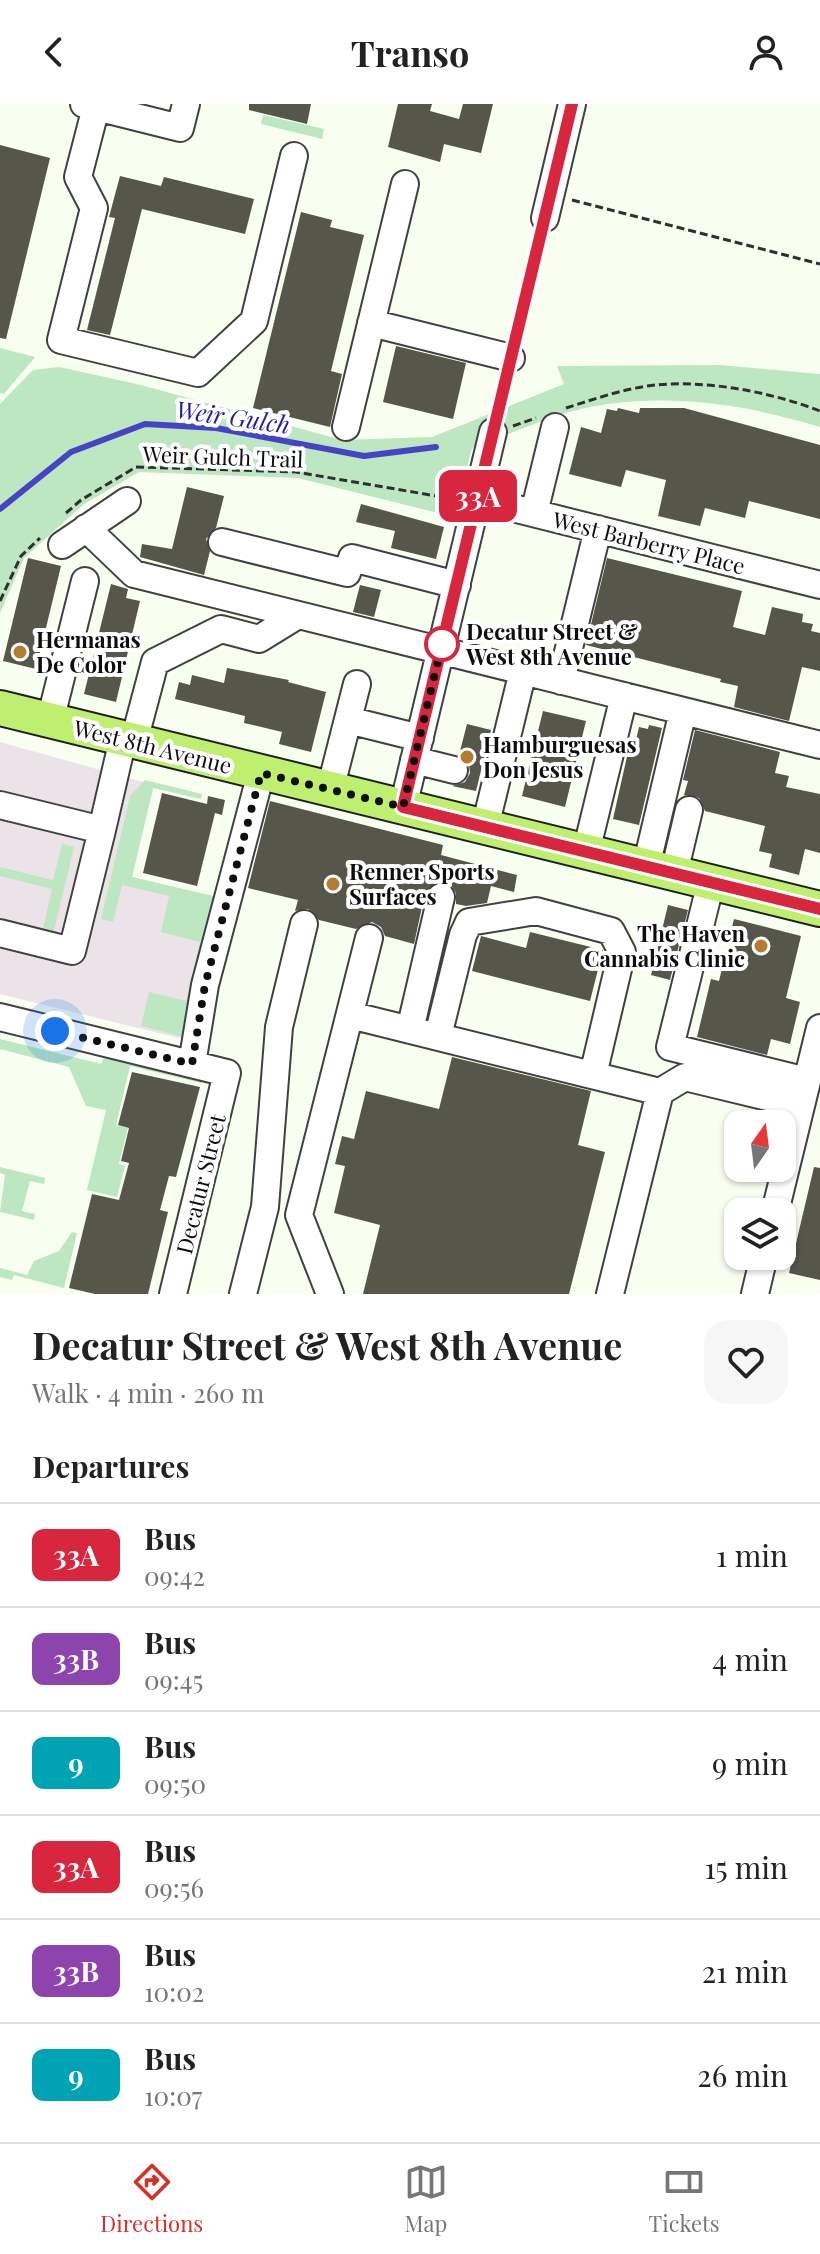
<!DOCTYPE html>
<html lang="en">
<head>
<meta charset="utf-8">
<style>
  :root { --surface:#fff; --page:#f6f6f6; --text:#222; --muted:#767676; --line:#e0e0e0; --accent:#d93025 }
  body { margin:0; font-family:"Playfair Display",serif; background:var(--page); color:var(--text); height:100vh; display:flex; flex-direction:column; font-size:30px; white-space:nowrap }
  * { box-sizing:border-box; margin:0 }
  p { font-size:26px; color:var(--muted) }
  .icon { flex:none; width:44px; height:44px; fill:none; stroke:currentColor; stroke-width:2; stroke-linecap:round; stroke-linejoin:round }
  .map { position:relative; height:1190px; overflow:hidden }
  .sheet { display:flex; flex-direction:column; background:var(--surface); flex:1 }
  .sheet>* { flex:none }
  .badge { padding:0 16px; border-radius:12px; font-size:28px; line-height:52px }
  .needle { width:52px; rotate:14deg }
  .buttons { position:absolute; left:724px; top:1006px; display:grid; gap:16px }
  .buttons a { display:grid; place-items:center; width:72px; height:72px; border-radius:16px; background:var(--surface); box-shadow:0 2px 6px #0004; font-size:40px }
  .you { position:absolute; width:40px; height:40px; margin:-20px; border:6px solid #fff; border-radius:50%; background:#1a73e8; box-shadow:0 0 0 12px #1a73e833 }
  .map>.badge { position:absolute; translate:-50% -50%; box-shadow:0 0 0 4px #fff }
  h2 { padding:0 32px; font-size:30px; line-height:72px }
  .round { display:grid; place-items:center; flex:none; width:84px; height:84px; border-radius:24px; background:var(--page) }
  .overview { display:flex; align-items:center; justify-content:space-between; height:136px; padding:0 32px }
  h1 { font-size:38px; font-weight:700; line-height:60px }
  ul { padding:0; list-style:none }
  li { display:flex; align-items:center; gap:24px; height:104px; padding:0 32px; border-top:2px solid var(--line) }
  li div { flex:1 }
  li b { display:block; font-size:30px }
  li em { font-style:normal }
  li .badge { min-width:88px; font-weight:700; text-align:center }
  header { display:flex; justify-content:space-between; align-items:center; height:104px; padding:0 32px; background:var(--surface); font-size:36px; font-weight:700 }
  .dock { display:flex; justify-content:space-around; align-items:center; height:112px; border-top:2px solid var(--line); background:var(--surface); font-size:22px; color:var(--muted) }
  .dock a { display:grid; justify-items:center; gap:4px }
  .dock .selected { color:var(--accent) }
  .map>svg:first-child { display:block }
  .industrial { fill:#ece3e8 }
  .green { fill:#bce7c0 }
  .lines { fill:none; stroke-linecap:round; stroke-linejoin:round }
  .stream { stroke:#4644c4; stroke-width:6 }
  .building { fill:#56564b }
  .minor-casing { stroke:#414141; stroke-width:30 }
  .major-casing { stroke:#1f1f1f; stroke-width:38 }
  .path { stroke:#303030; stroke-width:3; stroke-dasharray:8 4; stroke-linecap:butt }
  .minor { stroke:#fff; stroke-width:26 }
  .major { stroke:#bfef6f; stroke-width:34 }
  .line-casing { stroke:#fff; stroke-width:18 }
  .line { stroke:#d7263d; stroke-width:12 }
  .walk { stroke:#0e0e0e; stroke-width:8; stroke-dasharray:0 14.4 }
  .stop-dot { fill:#fff; stroke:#d7263d; stroke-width:4 }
  .poi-dot { fill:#b57c2f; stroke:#fff; stroke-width:3 }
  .labels { text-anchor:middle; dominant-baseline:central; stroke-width:8; stroke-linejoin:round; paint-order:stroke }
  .street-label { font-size:22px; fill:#0e0e0e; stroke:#fff }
  .stop-label { font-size:22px; font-weight:bold; fill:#0e0e0e; stroke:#fff; text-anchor:start }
  .poi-label { font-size:22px; font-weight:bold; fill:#0e0e0e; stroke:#fff; text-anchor:start }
  .water-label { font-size:24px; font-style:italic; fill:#261f98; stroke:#fff }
</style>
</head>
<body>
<header><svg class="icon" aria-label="back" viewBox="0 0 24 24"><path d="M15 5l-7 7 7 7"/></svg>Transo<svg class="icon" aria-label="person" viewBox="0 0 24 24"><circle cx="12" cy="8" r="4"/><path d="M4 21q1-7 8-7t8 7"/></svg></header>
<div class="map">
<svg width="820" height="1190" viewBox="0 0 820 1190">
  <rect width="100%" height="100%" fill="#f8fef0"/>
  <!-- industrial -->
  <path class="industrial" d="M0 638 154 681 132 773 217 793 183 935 0 890Z"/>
  <!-- green -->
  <path class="green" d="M263 11 324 25 322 35 261 20Z
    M0 244 35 253 4 290 0 289Z
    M720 261 820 270V323C742 299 657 287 577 306 542 315 506 332 472 344L457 400 446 411 298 374 139 368 84 400 24 454 0 509V300L33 266 59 263 137 280 342 336 432 333 564 280 557 262Z
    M145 676 202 690 201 695 153 684 132 773 217 793 184 933 141 922 149 888 186 897 200 838 161 828 169 792 122 781 113 818 101 815 130 692Z
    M62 740 74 743 54 827 43 824 52 785 0 772V763L53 776Z
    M0 935 101 960 103 955 118 951 203 971 201 979 130 962 116 1021 128 1024 119 1060 125 1062 117 1093 87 1086 106 1006 86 1002 69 963 0 945Z
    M0 1063 45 1074 44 1080 30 1077 22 1107 35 1110 34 1116 0 1108 5 1071 0 1069Z
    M72 1128 77 1129 64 1184 14 1171 12 1176 0 1173V1164L27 1171 34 1157 59 1147Z"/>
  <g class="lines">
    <!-- stream -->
    <path class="stream" d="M0 405 71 348 145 320 216 324 364 352 436 343"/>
  </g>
  <!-- building -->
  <path class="building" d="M249 0H311L307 20 249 6Z
    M398 0H432L430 7 459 15 463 0H493L481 49 444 40 440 58 388 43Z
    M0 41 50 54 6 235 0 234Z
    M120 72 161 82 164 73 254 95 245 130 142 105 110 231 87 226 115 114 109 113Z
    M301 108 332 116 330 123 364 131 331 267 342 270 330 323 253 304Z
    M396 242 466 259 453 315 383 298Z
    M618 304 639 309 640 304H684L820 341V415L749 397 745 414 705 404 700 422 658 412 666 376 626 366 621 383 569 370 581 323 601 329 607 305 617 307Z
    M187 383 224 392 216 424 206 435 210 447 204 471 140 453 142 440 172 445Z
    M361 400 444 423 436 455 391 444 395 427 356 418Z
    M28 454 61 462 36 565 3 557Z
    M607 454 742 487 733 523 765 531 772 503 803 510 802 518 813 520 811 527 820 529V567L802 563 789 617 734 603 738 582 720 578 721 575 586 541Z
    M111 480 128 485 126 494 140 497 116 598 84 590Z
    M360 481 381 486 374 513 353 508Z
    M227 564 289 576 288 578 326 588 311 648 279 640 282 628 244 619 245 612 175 595 179 578 190 581 192 571 224 579Z
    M543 607 586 617 565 703 522 692Z
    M467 620 491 626 476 687 452 682 465 678 470 669 469 661 459 651Z
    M649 621 662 624 639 721 613 715 628 648 633 649 639 623 648 625Z
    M695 626 780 648 775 669 789 672 786 683 820 690V749L805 745 799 771 769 763 772 750 759 747 765 722 705 707 699 694 684 691 688 677 683 676Z
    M162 689 207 700 208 692 225 696 222 711 215 709 197 782 143 769Z
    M270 697 443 741 441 751 517 771 514 788 491 782 487 799 466 802 456 800V789L451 781 436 778 425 789 414 840 385 832 381 823 372 818 356 825 319 816 308 805 295 807 298 796 248 784Z
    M668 801 688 806 670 876 651 871Z
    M734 815 801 832 786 894 800 898 790 940 771 935 767 951 697 933 711 875 719 877Z
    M530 828 603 846 590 897 472 867 481 832 526 844Z
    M452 953 591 987 578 1041 605 1048 569 1190H363L380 1121 334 1109 345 1062 335 1060 342 1032 354 1035 366 987 439 1005Z
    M132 968 200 983 176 1073 169 1072 160 1106 168 1108 148 1190H95L69 1184 92 1090 119 1096 129 1059 121 1057 129 1024 118 1021Z
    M814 1063 820 1064V1176L789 1169Z"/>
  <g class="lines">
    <!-- minor casing -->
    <g class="minor-casing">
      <path id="minor" d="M84 0 180 24 186 0
        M96 3 78 73 94 104 61 236 198 269 254 217 294 52
        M545 114 572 0
        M371 219 511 254
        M346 323 405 80
        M477 395 820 481
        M534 409 555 323
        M86 424 134 470 820 641
        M222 438 347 469 352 454 457 481
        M62 441 127 397
        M561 577 598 425
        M348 616 420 634
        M50 617 85 477
        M134 637 155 558 221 525 259 535 298 511
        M414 656 454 666
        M330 686 357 580
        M0 701 102 726 72 847 0 829
        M403 703 493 328
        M485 723 523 567
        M102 726 123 635
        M586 748 624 592
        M646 763 683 607
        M674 769 689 706
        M711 778 670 943 807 977
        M350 911 660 988 685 973 801 1001
        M0 913 227 969 173 1190
        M410 926 441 793
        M438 932 463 831 469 818 536 807 611 827 622 848 593 971
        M192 960 205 881 261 669
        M775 1108 820 924
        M243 1190 265 1103 279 923 304 820
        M330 1190 299 1111 369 834
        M610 1190 660 988
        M755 1190 764 1152"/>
    </g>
    <!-- major casing -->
    <g class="major-casing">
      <path id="major" d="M0 604 820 805"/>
    </g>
    <!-- path -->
    <path class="path" d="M572 96 820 160
      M566 304C595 295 625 284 656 281 708 276 771 288 820 307
      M513 322 536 314
      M66 409 81 396 136 363 296 368 454 395
      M0 497 21 452 40 434"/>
    <!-- minor -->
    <use href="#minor" class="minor"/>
    <!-- major -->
    <use href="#major" class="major"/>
  </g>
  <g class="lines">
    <!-- line casing -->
    <g class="line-casing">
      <path id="line" d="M572 0 403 703 820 805"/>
    </g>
    <!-- line -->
    <use href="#line" class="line"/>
    <!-- walk -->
    <path class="walk" d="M55 927 192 960 205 881 261 669 403 703 442 540"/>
  </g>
  <!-- markers -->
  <circle class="stop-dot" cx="442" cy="540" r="16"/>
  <g class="poi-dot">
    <circle cx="20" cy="548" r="8"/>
    <circle cx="467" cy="653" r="8"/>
    <circle cx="333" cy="780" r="8"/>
    <circle cx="761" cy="842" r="8"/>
  </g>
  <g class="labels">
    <!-- street labels -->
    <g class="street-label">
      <text transform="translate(223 352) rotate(2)">Weir Gulch Trail</text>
      <text transform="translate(649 438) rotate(14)">West Barberry Place</text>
      <text transform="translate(153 642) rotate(14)">West 8th Avenue</text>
      <text transform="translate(200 1080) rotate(-76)">Decatur Street</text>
    </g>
    <!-- stop labels -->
    <g class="stop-label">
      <text x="466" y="527">Decatur Street &amp;<tspan x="466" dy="25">West 8th Avenue</tspan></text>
    </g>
    <!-- poi labels -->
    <g class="poi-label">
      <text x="36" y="535">Hermanas<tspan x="36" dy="25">De Color</tspan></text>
      <text x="483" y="640">Hamburguesas<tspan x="483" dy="25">Don Jesus</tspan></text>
      <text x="349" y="767">Renner Sports<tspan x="349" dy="25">Surfaces</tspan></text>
      <text x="745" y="829" text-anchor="end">The Haven<tspan x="745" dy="25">Cannabis Clinic</tspan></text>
    </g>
    <!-- water labels -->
    <g class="water-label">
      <text transform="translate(233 312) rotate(8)">Weir Gulch</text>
    </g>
  </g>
</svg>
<div class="buttons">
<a><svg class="needle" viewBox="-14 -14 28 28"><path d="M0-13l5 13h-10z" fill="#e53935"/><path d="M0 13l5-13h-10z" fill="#767676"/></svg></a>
<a><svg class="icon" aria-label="layers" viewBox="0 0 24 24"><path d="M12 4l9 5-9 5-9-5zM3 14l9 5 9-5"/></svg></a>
</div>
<div class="you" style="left:55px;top:927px"></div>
<b class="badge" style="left:478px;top:392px;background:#d7263d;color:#fff">33A</b>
</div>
<section class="sheet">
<div class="overview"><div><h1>Decatur Street &amp; West 8th Avenue</h1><p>Walk · 4 min · 260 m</p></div><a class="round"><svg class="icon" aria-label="heart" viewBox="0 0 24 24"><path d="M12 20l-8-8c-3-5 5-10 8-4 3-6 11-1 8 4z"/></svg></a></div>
<h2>Departures</h2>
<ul>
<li><span class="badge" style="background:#d7263d;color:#fff">33A</span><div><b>Bus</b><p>09:42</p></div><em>1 min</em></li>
<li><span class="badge" style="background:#8e44ad;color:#fff">33B</span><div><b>Bus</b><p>09:45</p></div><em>4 min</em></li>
<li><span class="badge" style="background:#00a3b4;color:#fff">9</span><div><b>Bus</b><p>09:50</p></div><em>9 min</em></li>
<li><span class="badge" style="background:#d7263d;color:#fff">33A</span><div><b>Bus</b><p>09:56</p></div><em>15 min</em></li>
<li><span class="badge" style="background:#8e44ad;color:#fff">33B</span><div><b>Bus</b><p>10:02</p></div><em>21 min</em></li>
<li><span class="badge" style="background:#00a3b4;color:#fff">9</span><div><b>Bus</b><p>10:07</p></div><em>26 min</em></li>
</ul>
</section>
<nav class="dock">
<a class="selected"><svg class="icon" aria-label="directions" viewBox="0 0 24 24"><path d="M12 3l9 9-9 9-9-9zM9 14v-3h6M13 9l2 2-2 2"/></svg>Directions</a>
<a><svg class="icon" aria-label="map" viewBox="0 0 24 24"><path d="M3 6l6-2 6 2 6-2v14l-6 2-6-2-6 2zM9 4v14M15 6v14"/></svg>Map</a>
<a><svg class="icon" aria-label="tickets" viewBox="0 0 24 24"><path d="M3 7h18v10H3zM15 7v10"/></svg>Tickets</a>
</nav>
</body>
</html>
